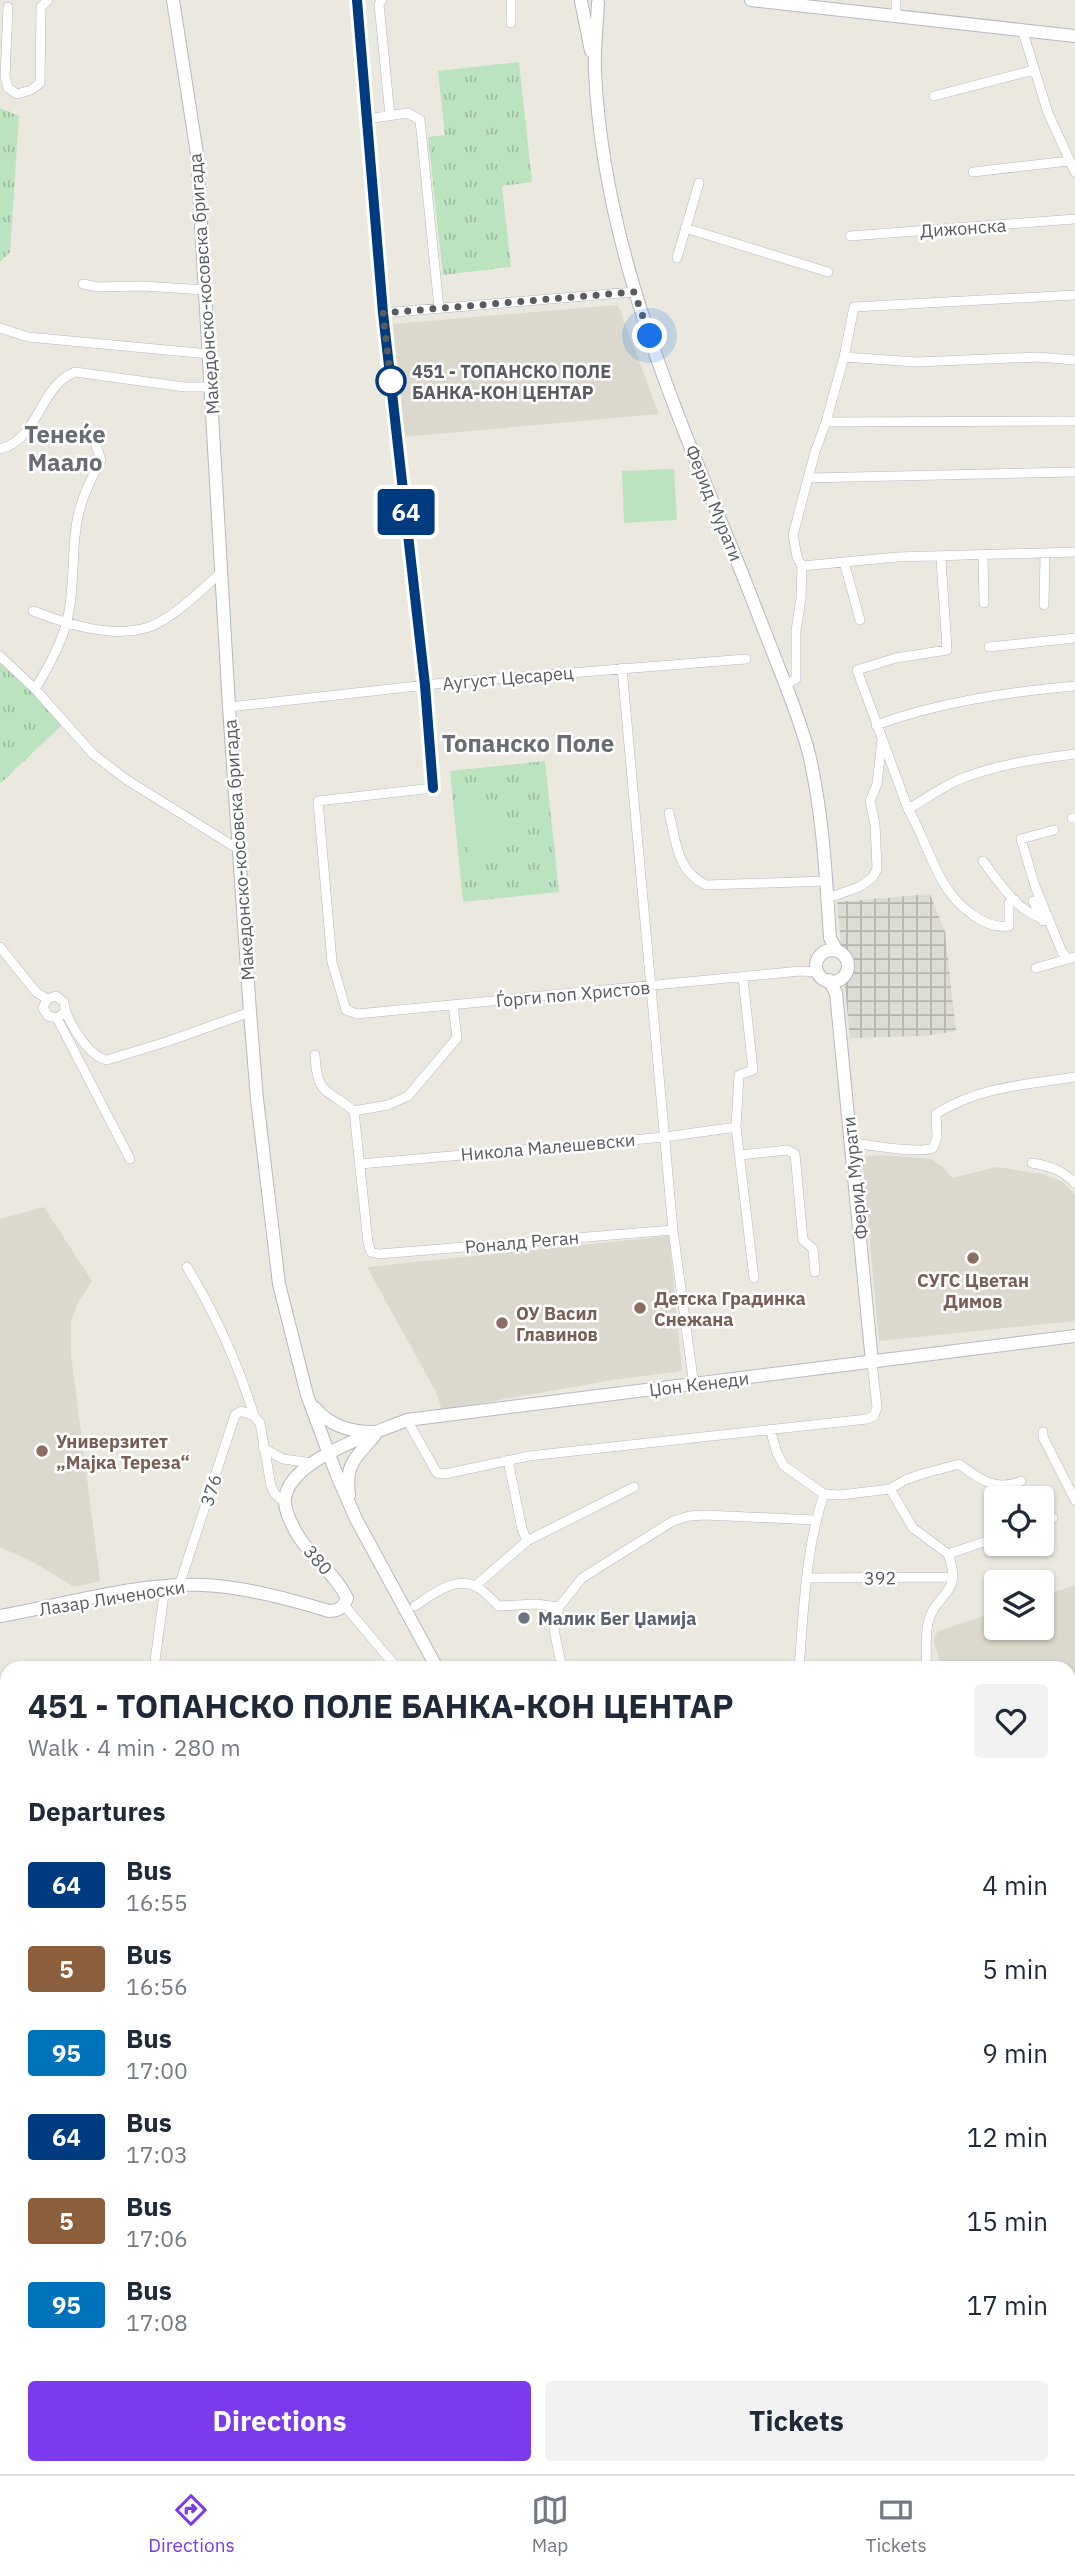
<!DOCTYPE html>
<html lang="en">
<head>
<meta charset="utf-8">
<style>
  :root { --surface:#fff; --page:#f2f2f3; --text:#1f2937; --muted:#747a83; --line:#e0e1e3; --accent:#7c3aed }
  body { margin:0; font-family:"IBM Plex Sans",sans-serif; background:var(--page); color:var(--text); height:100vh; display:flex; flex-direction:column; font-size:26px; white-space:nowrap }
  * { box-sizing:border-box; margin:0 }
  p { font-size:23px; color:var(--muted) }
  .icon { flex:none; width:38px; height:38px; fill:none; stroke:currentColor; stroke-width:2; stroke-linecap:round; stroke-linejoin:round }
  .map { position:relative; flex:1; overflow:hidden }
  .details { position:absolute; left:0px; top:1661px; width:1076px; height:814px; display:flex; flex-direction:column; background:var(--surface); border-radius:21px 21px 0 0; box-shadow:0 2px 5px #0004 }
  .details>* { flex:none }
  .badge { padding:0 14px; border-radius:5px; font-size:24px; line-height:46px }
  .tools { position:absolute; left:984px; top:1486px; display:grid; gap:14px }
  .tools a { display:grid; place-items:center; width:70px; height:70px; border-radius:7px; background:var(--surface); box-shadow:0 2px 5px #0004; font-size:35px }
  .you { position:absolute; width:35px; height:35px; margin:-18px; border:5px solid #fff; border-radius:50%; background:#1a73e8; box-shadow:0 0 0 10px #1a73e833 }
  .map>.badge { position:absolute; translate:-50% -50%; box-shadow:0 0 0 4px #fff }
  h2 { padding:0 28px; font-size:26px; line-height:63px }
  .round { display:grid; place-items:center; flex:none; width:74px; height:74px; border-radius:7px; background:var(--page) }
  .head { display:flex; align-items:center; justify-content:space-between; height:119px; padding:0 28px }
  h1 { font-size:33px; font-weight:700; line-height:52px }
  .button { display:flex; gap:14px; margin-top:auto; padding:14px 28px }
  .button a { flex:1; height:80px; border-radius:7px; background:var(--accent); color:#fff; font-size:28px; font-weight:700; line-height:80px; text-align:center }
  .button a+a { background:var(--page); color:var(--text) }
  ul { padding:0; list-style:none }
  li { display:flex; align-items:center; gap:21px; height:84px; padding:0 28px }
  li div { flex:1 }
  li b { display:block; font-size:26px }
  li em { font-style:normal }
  li .badge { min-width:77px; font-weight:700; text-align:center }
  .tab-bar { display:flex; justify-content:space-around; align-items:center; height:98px; border-top:2px solid var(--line); background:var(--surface); font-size:19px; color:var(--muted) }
  .tab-bar a { display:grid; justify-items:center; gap:4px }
  .tab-bar .on { color:var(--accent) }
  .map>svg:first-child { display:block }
  .industrial { fill:url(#industrial-grid) }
  .education { fill:#dbd8cd }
  .grass { fill:url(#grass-tufts) }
  .garden { fill:#bce3bf }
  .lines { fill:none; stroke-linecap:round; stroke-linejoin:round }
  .street-casing { stroke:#b5b7bc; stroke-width:10 }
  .secondary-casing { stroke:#b5b8be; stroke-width:14 }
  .street { stroke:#fff; stroke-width:9 }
  .secondary { stroke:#fff; stroke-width:12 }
  .line-casing { stroke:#fff; stroke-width:16 }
  .line { stroke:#003b80; stroke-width:10 }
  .walk { stroke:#585b60; stroke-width:7; stroke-dasharray:0 12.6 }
  .stop-dot { fill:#fff; stroke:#003b80; stroke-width:3.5 }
  .education-dot { fill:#8d6e63; stroke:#fff; stroke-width:2.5 }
  .worship-dot { fill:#6b7280; stroke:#fff; stroke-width:2.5 }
  .labels { text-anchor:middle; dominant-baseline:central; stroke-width:5; stroke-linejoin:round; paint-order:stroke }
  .street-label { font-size:18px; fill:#585b60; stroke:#fff }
  .stop-label { font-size:18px; font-weight:bold; fill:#585b60; stroke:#fff; text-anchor:start }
  .education-label { font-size:18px; font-weight:bold; fill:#785e54; stroke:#fff; text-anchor:start }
  .worship-label { font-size:18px; font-weight:bold; fill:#5b616d; stroke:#fff; text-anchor:start }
  .district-label { font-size:24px; font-weight:bold; fill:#696d72; stroke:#fff }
</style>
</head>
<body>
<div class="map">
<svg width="1075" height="2474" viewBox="0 0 1075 2474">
  <defs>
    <pattern id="industrial-grid" width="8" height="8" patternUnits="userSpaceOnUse" patternTransform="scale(1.75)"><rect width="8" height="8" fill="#dcdbd4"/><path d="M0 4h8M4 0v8" fill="none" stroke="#b5b5af"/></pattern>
    <pattern id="grass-tufts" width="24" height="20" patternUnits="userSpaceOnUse" patternTransform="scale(1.75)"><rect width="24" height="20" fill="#bce3bf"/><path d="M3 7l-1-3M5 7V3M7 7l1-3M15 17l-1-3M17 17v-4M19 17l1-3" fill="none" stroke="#9cbb9f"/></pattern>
  </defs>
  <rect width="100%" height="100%" fill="#ebe9df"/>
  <!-- industrial -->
  <path class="industrial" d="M930 894 945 932 956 1031 926 1036 850 1038 837 902Z"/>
  <!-- education -->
  <path class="education" d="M618 305 659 414 403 437 393 324Z
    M882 1155 931 1159 943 1167 952 1178 997 1167 1043 1174 1063 1182 1075 1195V1321L879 1341 862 1157Z
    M44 1207 92 1281 79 1301 71 1320V1354L100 1581 74 1587 35 1563 0 1547V1219Z
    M669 1236 682 1371 613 1380 442 1410 436 1392 367 1267Z
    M1075 1585V1783H1069V1668H942L933 1640 938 1631 996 1612V1628H1041V1597Z"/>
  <!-- grass -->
  <path class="grass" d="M519 62 532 182 502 186 511 267 443 275 428 137 445 135 438 71Z
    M0 108 19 116 10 252 0 262Z
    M0 656 64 723 0 784Z
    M545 761 559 892 463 902 450 771Z
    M7 2002V2111L0 2104V2008Z
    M0 2118 7 2124V2228L0 2222Z
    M0 2255 7 2262V2468H191L196 2474H0Z
    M221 2468H416L430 2473 225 2474Z"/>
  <!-- garden -->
  <path class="garden" d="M674 469 677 520 624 523 622 471Z
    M495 799 502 861 469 864 463 803Z"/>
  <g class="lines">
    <!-- street casing -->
    <g class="street-casing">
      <path id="street" d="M357 0 383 313 425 685 433 788 318 801 332 962 346 1010 357 1014 800 971 817 972
        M382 0 379 4 390 116
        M511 0V23
        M896 0V16
        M8 7 5 77 8 88 17 94 31 90 40 83 41 7 48 0
        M1022 29 1048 113 1075 172
        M934 96 1034 70
        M367 119 408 113 420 120 439 308
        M973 172 1069 161
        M685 228 828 272
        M850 236 1075 219
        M677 258 699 183
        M83 284 98 287 142 286 205 290
        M383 313 634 292
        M0 328 28 337 209 354
        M844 357 916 362 1038 357 1075 360
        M826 422 1075 421
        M0 449C40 439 39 386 75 372L184 387H210
        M808 478 1075 472
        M983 555 984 603
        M941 558 947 650 896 658 857 670 908 809C930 846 936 890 973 915 984 923 995 928 1009 926V903L1015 900
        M844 562 860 620
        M802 566 897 557 1075 552
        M1044 605 1045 553
        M33 611C67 624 112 639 149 627 176 617 200 590 222 572
        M989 647 1075 638
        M0 656 35 689 93 754 127 780 238 849
        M622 668 673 1230 694 1386
        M786 685 796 679V631L801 598 802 566 797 557 793 535 815 452 826 422 844 357 854 307 1075 295
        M35 689C48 668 61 645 67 621 74 593 72 565 75 536 77 508 88 484 101 460L96 445
        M229 707 444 683 746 659
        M876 725C940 702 1007 692 1075 686
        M908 809C924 800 939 789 956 781 993 765 1035 759 1075 754
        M669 813C677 844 676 870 706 885L826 881
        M1072 818H1075
        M1054 830 1021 839 1035 886 1062 952 1068 959
        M983 861C998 881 1016 910 1041 918
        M828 898 859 887 872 878 877 869 875 824 870 801 877 784 882 740
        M1033 901 1043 921
        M0 947 36 992 47 999
        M1036 968 1075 957
        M743 978 753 1070 739 1075 736 1127 754 1278
        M65 1012 57 1018 48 1016 43 1008 47 999 56 996 64 1002C65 1019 89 1057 107 1060L169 1041 250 1012
        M57 1018 130 1159
        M315 1055C317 1097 327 1088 354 1111L388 1105 408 1096 457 1038 453 1005
        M354 1111 368 1243 371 1252 379 1254 673 1230
        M852 1143C872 1145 917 1154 933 1148L937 1137 936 1114C981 1086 1025 1085 1075 1077
        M740 1155 787 1150 795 1154 803 1240 813 1249 815 1272
        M1032 1163C1050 1166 1062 1170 1075 1183
        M360 1164 665 1137 736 1127
        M187 1267C216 1315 238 1363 254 1416L260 1423 271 1486 275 1494 285 1503
        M407 1420 437 1473 445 1474 529 1456 867 1419 874 1416 877 1407 872 1362
        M770 1429 777 1453 784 1466 824 1494 840 1495 890 1489 905 1480 922 1474 959 1464C979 1479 996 1492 1021 1481
        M1043 1432V1437L1075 1500
        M263 1448 283 1459 313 1463
        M508 1460 522 1529 527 1541
        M890 1489 913 1528 948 1554
        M1041 1522 1053 1518
        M806 1578 953 1577
        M179 1586 235 1415 241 1411 254 1416
        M475 1586 527 1541 634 1487
        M344 1605 397 1668
        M415 1606C432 1595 455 1575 477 1587 485 1592 492 1600 499 1606L536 1604 559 1607
        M154 1668 165 1587
        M562 1668 554 1630 559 1607 582 1578 673 1521 689 1516 706 1515 815 1520
        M799 1668C804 1609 805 1550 824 1494
        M926 1668C927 1654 925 1637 928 1623 935 1592 964 1596 948 1554L996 1538
        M1069 1788H1075
        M1069 1900 1075 1885
        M1069 2121 1075 2111
        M1069 2248 1075 2247
        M1069 2264 1075 2269
        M715 2468 717 2474
        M734 2468 739 2474
        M894 2468 895 2474
        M996 2468 997 2474
        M565 2473 575 2468
        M768 2474 771 2468"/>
    </g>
    <!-- secondary casing -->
    <g class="secondary-casing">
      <path id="secondary" d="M173 0 197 154 229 707 250 1012 257 1099 279 1284 307 1395 336 1473 356 1519 437 1668
        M751 0 1075 36
        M581 1 591 51
        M598 3C597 25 594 49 595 71 602 229 661 377 721 522 739 564 755 607 772 650 785 684 800 719 809 754 823 814 826 877 830 938L837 951
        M816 966a16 16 0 1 1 32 0a16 16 0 1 1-32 0Z
        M829 980 836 993 872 1362
        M315 1408C330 1426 350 1432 373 1432
        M349 1495C345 1462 356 1458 375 1435
        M0 1616C62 1605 140 1582 203 1585 245 1587 289 1599 329 1611 339 1611 344 1607 347 1598 335 1573 311 1558 297 1534 291 1523 282 1507 286 1494 295 1458 375 1433 407 1420L1075 1336
        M0 1737 7 1741
        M0 1882 7 1890
        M0 2230 7 2236
        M1069 2404 1075 2408
        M1069 2415 1075 2419
        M210 2468 215 2474
        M487 2468 489 2474"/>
    </g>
    <!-- street -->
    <use href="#street" class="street"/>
    <!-- secondary -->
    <use href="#secondary" class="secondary"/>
  </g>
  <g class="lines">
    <!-- line casing -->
    <g class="line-casing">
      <path id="line" d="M357 0 383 313 425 685 433 788"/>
    </g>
    <!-- line -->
    <use href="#line" class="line"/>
    <!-- walk -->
    <path class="walk" d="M391 381 392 391 383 313 634 292 650 336"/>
  </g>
  <!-- markers -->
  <circle class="stop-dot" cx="391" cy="381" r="14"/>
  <g class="education-dot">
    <circle cx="973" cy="1258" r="7"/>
    <circle cx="640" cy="1308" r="7"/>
    <circle cx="502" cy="1323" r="7"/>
    <circle cx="42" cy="1451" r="7"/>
  </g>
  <circle class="worship-dot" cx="524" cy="1618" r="7"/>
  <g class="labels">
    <!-- street labels -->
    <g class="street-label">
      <text transform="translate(963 228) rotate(-4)">Дижонска</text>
      <text transform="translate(204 284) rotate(-94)">Македонско-косовска бригада</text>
      <text transform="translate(714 503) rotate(68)">Ферид Мурати</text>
      <text transform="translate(508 678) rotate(-5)">Аугуст Цесарец</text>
      <text transform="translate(239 850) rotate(-94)">Македонско-косовска бригада</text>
      <text transform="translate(573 994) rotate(-5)">Ѓорги поп Христов</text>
      <text transform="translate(548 1147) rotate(-5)">Никола Малешевски</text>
      <text transform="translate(855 1178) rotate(-96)">Ферид Мурати</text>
      <text transform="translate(522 1242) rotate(-5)">Роналд Реган</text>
      <text transform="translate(699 1384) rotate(-7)">Џон Кенеди</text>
      <text transform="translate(211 1490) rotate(-72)">376</text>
      <text transform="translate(318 1560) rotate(49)">380</text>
      <text transform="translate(880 1578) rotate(-1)">392</text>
      <text transform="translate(112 1598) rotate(-9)">Лазар Личеноски</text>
    </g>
    <!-- stop labels -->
    <g class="stop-label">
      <text x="412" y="371">451 - ТОПАНСКО ПОЛЕ<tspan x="412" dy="21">БАНКА-КОН ЦЕНТАР</tspan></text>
    </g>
    <!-- education labels -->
    <g class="education-label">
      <text x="973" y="1280" text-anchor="middle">СУГС Цветан<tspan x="973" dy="21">Димов</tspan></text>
      <text x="654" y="1298">Детска Градинка<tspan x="654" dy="21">Снежана</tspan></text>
      <text x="516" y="1313">ОУ Васил<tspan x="516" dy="21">Главинов</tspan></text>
      <text x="56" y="1441">Универзитет<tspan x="56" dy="21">„Мајка Тереза“</tspan></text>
    </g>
    <!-- worship labels -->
    <g class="worship-label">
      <text x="538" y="1618">Малик Бег Џамија</text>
    </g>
    <!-- district labels -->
    <g class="district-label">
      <text x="65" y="434">Тенеќе<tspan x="65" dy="28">Маало</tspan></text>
      <text x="528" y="743">Топанско Поле</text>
    </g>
  </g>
</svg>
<div class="tools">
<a><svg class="icon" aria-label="locate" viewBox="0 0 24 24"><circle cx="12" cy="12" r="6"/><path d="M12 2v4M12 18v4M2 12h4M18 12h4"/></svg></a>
<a><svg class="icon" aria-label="layers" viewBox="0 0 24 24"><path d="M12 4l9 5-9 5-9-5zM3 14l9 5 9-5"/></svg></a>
</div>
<div class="you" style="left:650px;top:336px"></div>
<b class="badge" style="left:406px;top:512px;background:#003b80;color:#fff">64</b>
<section class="details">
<div class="head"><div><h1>451 - ТОПАНСКО ПОЛЕ БАНКА-КОН ЦЕНТАР</h1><p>Walk · 4 min · 280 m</p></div><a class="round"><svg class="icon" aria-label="heart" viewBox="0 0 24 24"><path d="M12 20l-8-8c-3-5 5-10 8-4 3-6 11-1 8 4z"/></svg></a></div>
<h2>Departures</h2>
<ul>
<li><span class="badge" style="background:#003b80;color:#fff">64</span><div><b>Bus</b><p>16:55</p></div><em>4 min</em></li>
<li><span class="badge" style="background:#8b5e3c;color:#fff">5</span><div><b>Bus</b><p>16:56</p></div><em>5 min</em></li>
<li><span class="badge" style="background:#0072bc;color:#fff">95</span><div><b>Bus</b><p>17:00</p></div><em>9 min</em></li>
<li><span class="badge" style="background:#003b80;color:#fff">64</span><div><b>Bus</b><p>17:03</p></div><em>12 min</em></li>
<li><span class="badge" style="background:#8b5e3c;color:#fff">5</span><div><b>Bus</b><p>17:06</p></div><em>15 min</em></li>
<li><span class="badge" style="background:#0072bc;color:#fff">95</span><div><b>Bus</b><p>17:08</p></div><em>17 min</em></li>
</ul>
<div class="button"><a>Directions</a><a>Tickets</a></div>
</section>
</div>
<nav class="tab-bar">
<a class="on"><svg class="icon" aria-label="directions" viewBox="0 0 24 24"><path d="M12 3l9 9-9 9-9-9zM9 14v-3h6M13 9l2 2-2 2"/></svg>Directions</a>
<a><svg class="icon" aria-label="map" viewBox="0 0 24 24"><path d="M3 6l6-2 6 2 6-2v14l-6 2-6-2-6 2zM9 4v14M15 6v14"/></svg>Map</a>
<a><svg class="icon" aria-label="tickets" viewBox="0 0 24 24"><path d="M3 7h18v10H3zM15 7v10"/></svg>Tickets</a>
</nav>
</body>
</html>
